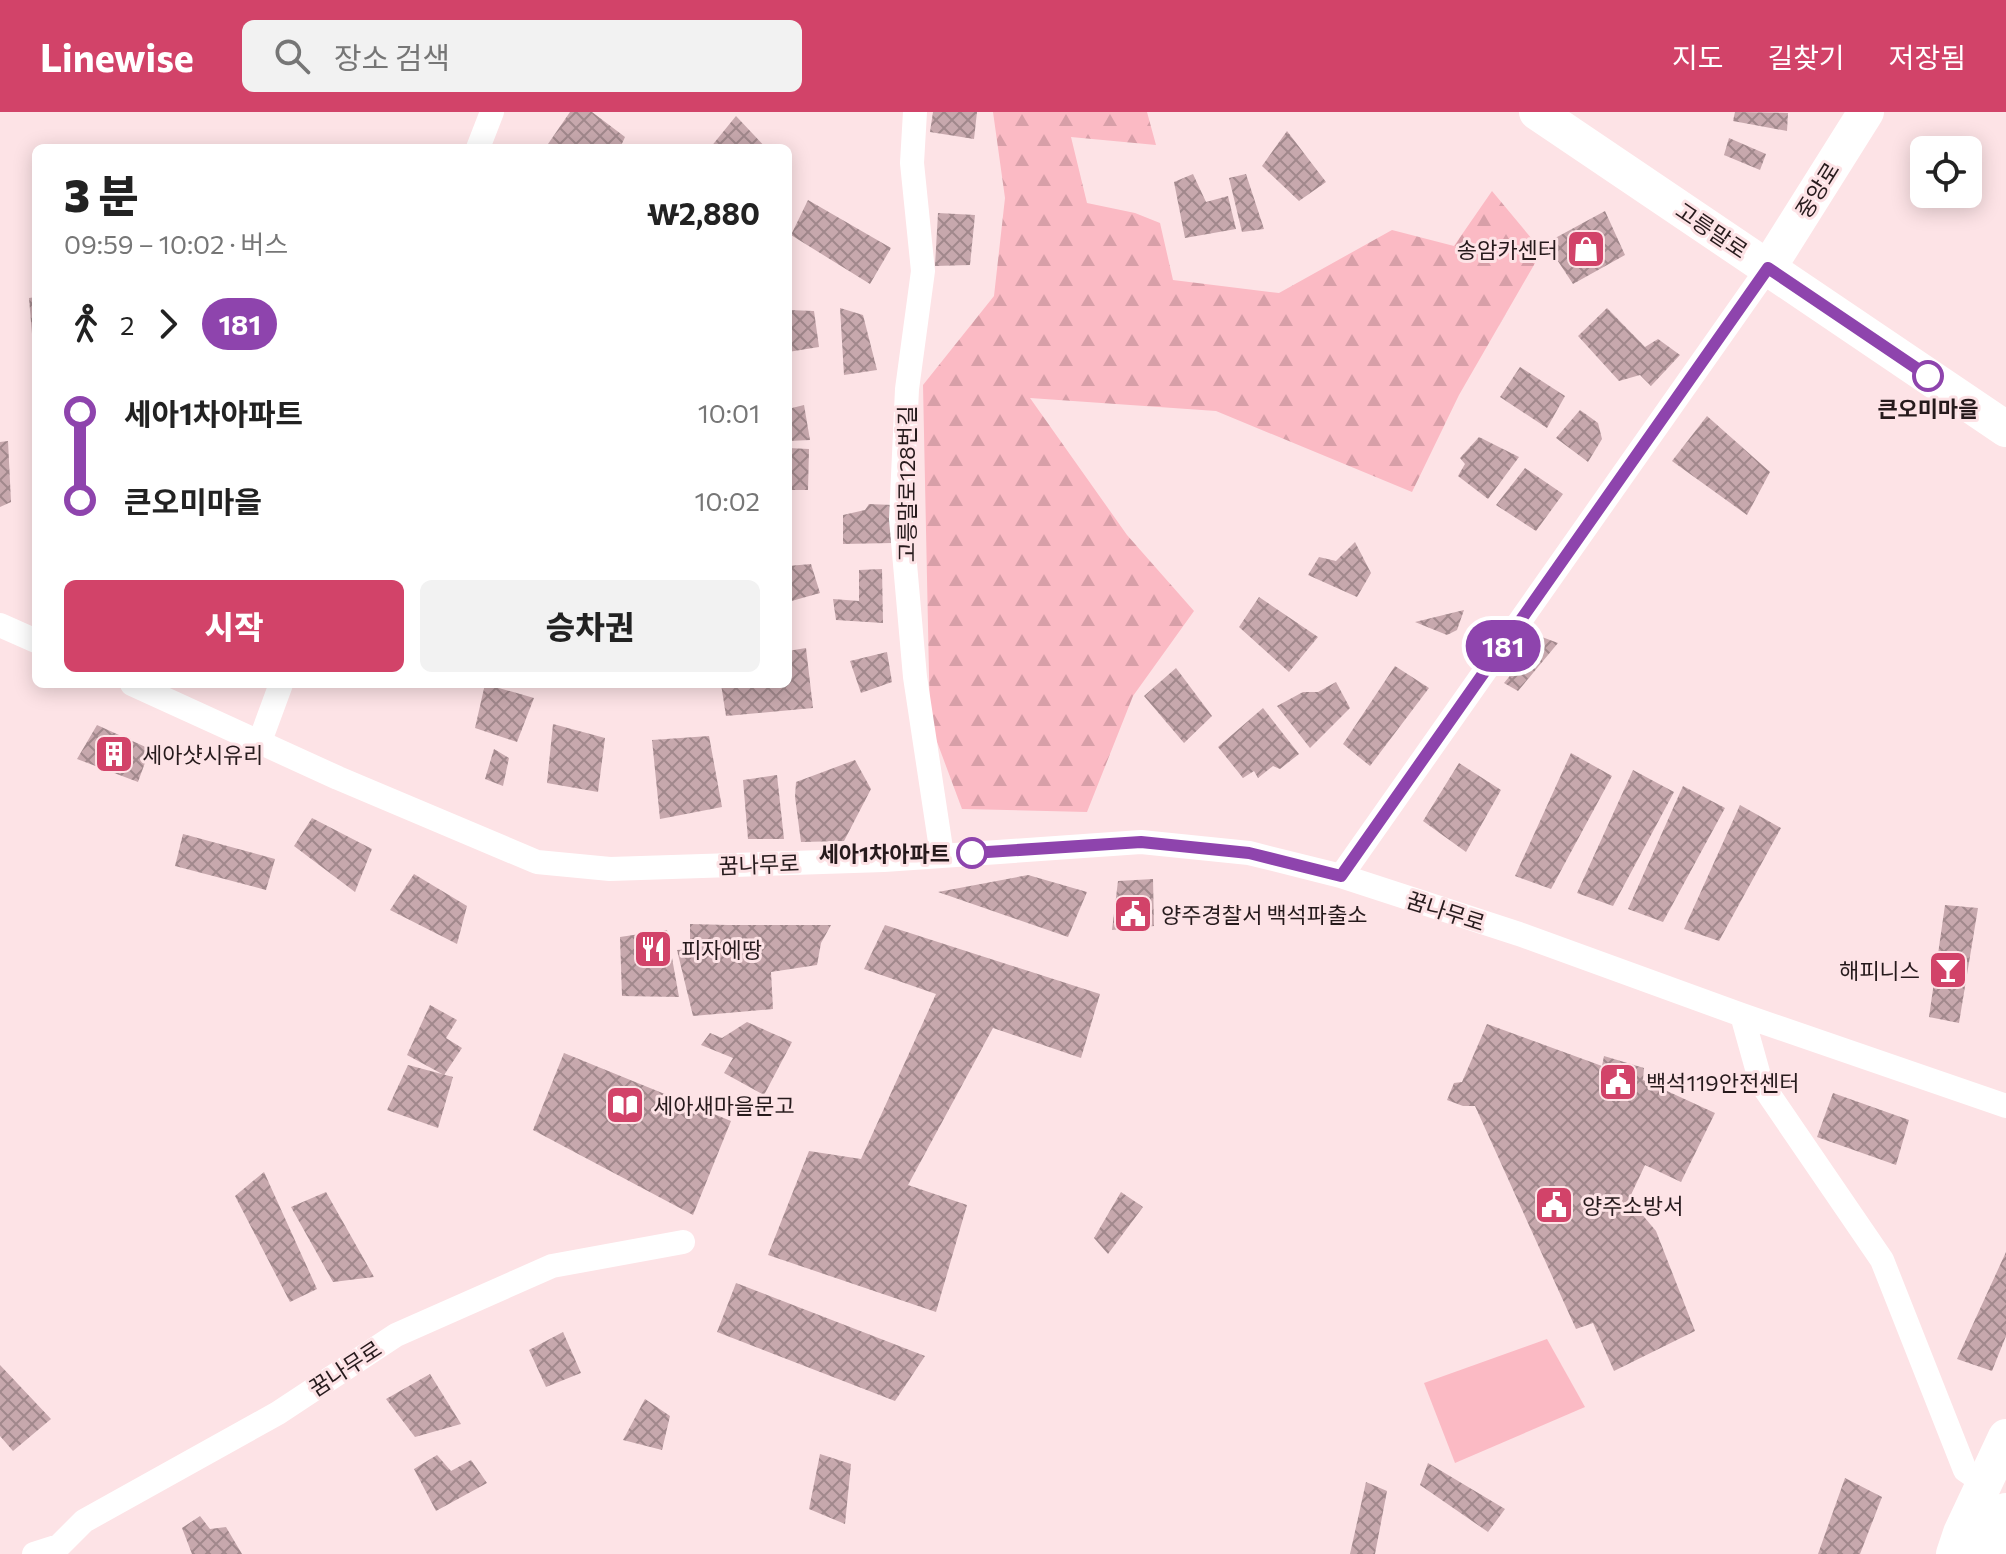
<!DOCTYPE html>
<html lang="ko">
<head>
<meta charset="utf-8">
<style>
  :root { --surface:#fff; --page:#f2f2f2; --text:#222; --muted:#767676; --accent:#d24369 }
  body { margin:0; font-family:Commissioner,"Noto Sans KR",sans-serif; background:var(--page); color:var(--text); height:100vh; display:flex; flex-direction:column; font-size:30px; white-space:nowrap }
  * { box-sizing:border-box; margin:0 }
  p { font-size:26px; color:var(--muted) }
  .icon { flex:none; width:44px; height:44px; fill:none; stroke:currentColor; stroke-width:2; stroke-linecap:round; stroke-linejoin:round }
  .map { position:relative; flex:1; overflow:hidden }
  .sheet { position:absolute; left:32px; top:32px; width:760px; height:544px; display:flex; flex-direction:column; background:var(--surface); border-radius:12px; box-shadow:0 4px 20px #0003 }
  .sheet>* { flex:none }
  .badge { padding:0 16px; border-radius:26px; font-size:28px; line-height:52px }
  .tools { position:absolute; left:1910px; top:24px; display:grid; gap:16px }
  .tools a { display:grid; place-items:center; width:72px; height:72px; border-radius:12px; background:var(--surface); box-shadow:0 4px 20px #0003; font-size:40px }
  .map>.badge { position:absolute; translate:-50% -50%; box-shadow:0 0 0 4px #fff }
  .legs { display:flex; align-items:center; gap:12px; height:88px; padding:0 32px; font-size:26px }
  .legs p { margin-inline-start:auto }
  .overview { display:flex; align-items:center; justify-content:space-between; height:136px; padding:0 32px }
  h1 { font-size:44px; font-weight:800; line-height:60px }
  .primary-button { display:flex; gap:16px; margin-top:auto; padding:16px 32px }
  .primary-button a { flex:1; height:92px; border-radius:12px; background:var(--accent); color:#fff; font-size:32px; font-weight:800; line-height:92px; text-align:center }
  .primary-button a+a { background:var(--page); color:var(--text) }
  ul { padding:0 32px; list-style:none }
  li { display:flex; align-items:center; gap:28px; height:88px; font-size:30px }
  li i { display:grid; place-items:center; width:12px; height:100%; margin:0 10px; background:currentColor }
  li i::after { content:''; width:20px; height:20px; margin:-10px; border:6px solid; border-radius:50%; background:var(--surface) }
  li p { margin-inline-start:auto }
  li:first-child i { background:linear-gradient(#0000 50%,currentColor 0) }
  li:last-child i { background:linear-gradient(currentColor 50%,#0000 0) }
  header { display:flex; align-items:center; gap:48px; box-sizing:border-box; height:112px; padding:0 40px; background:var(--accent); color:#fff }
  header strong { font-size:38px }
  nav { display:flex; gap:44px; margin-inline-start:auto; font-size:28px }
  .search { width:560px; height:72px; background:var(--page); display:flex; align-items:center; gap:20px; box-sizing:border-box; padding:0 28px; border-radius:12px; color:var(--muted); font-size:30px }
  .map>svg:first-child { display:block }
  .grass { fill:#fbbac4 }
  .forest { fill:url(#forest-firs) }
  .building { fill:url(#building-cross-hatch) }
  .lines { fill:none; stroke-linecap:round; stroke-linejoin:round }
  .street { stroke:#fff; stroke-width:24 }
  .secondary { stroke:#fff; stroke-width:36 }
  .line-1-casing { stroke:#fff; stroke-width:18 }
  .line-1 { stroke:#8e44ad; stroke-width:12 }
  .stop-1-dot { fill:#fff; stroke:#8e44ad; stroke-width:4 }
  .labels { text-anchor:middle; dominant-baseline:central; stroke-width:6; stroke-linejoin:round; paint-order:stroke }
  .street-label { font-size:22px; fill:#261a1c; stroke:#fde3e6 }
  .poi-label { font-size:22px; fill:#261a1c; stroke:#fde3e6; text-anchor:start }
  .stop-label { font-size:22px; font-weight:bold; fill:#261a1c; stroke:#fde3e6 }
</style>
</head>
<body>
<header>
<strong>Linewise</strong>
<div class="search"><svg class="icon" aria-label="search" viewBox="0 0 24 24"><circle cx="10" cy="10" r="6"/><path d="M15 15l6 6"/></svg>장소 검색</div>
<nav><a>지도</a><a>길찾기</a><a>저장됨</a></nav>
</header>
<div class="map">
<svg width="2006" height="1442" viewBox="0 0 2006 1442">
  <defs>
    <pattern id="forest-firs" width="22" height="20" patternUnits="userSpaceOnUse" patternTransform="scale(2)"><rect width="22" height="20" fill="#fbbac4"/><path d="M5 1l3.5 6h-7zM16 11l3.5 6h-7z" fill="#d79fa8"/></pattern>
    <pattern id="building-cross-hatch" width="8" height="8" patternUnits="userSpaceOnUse" patternTransform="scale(2)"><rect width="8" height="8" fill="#c7a8ad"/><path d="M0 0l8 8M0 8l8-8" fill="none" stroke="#a1888c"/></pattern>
  </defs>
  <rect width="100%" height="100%" fill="#fde3e6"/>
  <!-- grass -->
  <path class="grass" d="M1547 1227 1585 1295 1455 1351 1424 1271Z"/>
  <!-- forest -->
  <path class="forest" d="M993 0H1147L1156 33 1071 25 1087 91 1135 101 1160 111 1173 168 1279 181 1392 118 1454 134 1492 79 1542 139 1459 283 1412 380 1216 299 1030 286 1127 423 1194 499 1133 584 1087 700 962 697 930 611 923 273 994 184 1005 86Z"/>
  <!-- building -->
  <path class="building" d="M570 0H592L625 25 620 36H555L548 32Z
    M933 0H977L974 27 930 20Z
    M1735 0 1788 1 1787 19 1733 9Z
    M736 4 766 36H710Z
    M1287 19 1326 70 1299 89 1262 54Z
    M1729 26 1766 42 1760 58 1724 43Z
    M1193 62 1206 90 1228 84 1236 117 1185 126 1174 70Z
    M1246 62 1264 117 1242 120 1229 66Z
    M808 88 891 136 870 172 791 123Z
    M1605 99 1625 143 1573 172 1546 131Z
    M938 101 975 103 970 153 935 154Z
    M36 185V246H34L29 186Z
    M840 196 863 203 877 258 844 263Z
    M1607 196 1645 235 1658 227 1680 243 1651 274 1640 263 1619 269 1578 224Z
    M788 198 814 199 819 235 788 240Z
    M1520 255 1565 284 1547 316 1500 285Z
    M788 287H792V296L804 293 810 328 788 329Z
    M1580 298 1598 311 1602 327 1588 350 1556 326Z
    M1707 304 1770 360 1747 403 1672 349Z
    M1479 325 1519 345 1488 387 1458 364 1465 352 1460 346Z
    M8 329 11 390 0 395V330Z
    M788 336 809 337 808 378H788Z
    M1525 356 1563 382 1536 419 1496 393Z
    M869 392 893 393V431L843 432V403L865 398Z
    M1355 430 1371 461 1357 485 1308 463 1319 445 1336 449Z
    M811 452 820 481 788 490V454Z
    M882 457 883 511 836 508 833 487 859 489V458Z
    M1259 485 1318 525 1289 560 1239 515Z
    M1464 498 1457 518 1447 523 1415 510Z
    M1542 525 1558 531 1518 579 1504 571Z
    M806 536 813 596 726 604 721 572H788V539Z
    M887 540 892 570 861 581 850 549Z
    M1395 554 1429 576 1370 654 1343 632Z
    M1176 556 1212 604 1184 631 1144 584Z
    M1336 570 1350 596 1310 636 1277 594 1303 580H1318Z
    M485 572 534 586 517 630 475 616Z
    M1263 596 1299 642 1280 657 1273 654 1258 666 1254 659 1243 666 1218 635Z
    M553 612 605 626 598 680 547 671Z
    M97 613 150 637 138 670 77 647Z
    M709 624 722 695 660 707 652 628Z
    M494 637 509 646 503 674 485 667Z
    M1571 641 1612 664 1551 777 1515 764Z
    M855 648 871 677 844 729 801 730 795 685 796 670Z
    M1459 651 1501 678 1466 740 1423 709Z
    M1633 658 1674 680 1613 794 1577 781Z
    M777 663 784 727H748L743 668Z
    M1683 674 1725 696 1663 810 1628 797Z
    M1740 693 1781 716 1719 829 1684 817Z
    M312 706 372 737 355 780 294 734Z
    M183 722 275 747 266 778 175 754Z
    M414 762 467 794 457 832 390 798Z
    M1028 763 1087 780 1068 825 938 780Z
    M1153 767 1154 814 1112 818 1118 769Z
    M1945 793 1978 796 1959 911 1929 905Z
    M690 812 728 813H831L821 831 817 853 771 860 773 897 693 904 677 838 690 837Z
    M885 813 1100 882 1081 946 993 916 908 1073 967 1093 936 1200 768 1143 809 1039 861 1047 936 882 864 857Z
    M667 818 679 885 622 884 620 825Z
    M430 893 457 908 446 926 462 936 444 963 407 943Z
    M747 910 792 930 764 983 724 961 733 946 701 933 710 921 722 926Z
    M1487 912 1602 954 1604 944 1644 956 1643 968 1715 1001 1681 1070 1645 1053 1629 1087 1656 1119 1695 1219 1614 1259 1593 1211 1576 1217 1475 994H1463L1447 988 1454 971 1462 970Z
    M564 941 731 1009 693 1103 533 1018Z
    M408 953 453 965 438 1016 387 998Z
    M1833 981 1909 1008 1896 1053 1817 1025Z
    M264 1060 317 1177 290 1190 235 1084Z
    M326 1080 374 1165 333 1170 291 1095Z
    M1121 1080 1143 1095 1108 1142 1094 1126Z
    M2006 1140V1224L1992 1259 1957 1247Z
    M736 1171 925 1244 895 1289 717 1220Z
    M563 1220 581 1261 546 1275 529 1238Z
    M0 1253 51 1307 13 1339 0 1324Z
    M430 1262 461 1312 415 1325 386 1287Z
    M645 1287 670 1304 662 1338 623 1328Z
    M820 1342 851 1352 845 1412 809 1397Z
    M437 1343 451 1359 471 1348 487 1371 436 1399 414 1357Z
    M1428 1351 1505 1397 1488 1420 1420 1373Z
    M1845 1366 1882 1385 1860 1442H1818Z
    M1366 1370 1387 1379 1375 1442H1350Z
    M200 1404 210 1417 226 1415 242 1442H192L182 1416Z"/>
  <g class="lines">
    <!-- street -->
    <path class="street" d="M915 0 912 51 923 159 907 277 901 407 915 565 942 743
      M478 36 492 0
      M0 513 36 529
      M132 572 338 666 537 750 610 757 884 748 1141 730 1249 741 1341 764 1519 822 1742 903 2006 994
      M260 629 281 572
      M1341 764 1768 156
      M1742 903 1761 971 1882 1148 1965 1358 1984 1371
      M34 1442 59 1434 84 1409 278 1301 396 1223 552 1154 683 1130"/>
    <!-- secondary -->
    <path class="secondary" d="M1537 0 2006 317
      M1768 156 1866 0
      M1954 1442 1961 1421 2006 1325
      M1988 1442 2006 1399"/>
  </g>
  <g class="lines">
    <!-- line-1 casing -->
    <g class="line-1-casing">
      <path id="line-1" d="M972 741 1141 730 1249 741 1341 764 1768 156 1928 264"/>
    </g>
    <!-- line-1 -->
    <use href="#line-1" class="line-1"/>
  </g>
  <!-- icons -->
  <defs>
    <g id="shop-square" transform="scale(2)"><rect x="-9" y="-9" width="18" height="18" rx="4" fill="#d24369" stroke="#fde3e6"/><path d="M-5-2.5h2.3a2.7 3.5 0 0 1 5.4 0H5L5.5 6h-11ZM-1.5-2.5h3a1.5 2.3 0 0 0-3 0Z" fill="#fff"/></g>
    <g id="building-square" transform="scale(2)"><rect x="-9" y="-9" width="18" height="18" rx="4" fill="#d24369" stroke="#fde3e6"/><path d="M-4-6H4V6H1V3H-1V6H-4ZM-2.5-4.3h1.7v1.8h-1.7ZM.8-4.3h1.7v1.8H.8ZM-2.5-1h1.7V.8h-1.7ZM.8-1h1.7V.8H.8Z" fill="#fff"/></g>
    <g id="civic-square" transform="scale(2)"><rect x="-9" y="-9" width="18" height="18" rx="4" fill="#d24369" stroke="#fde3e6"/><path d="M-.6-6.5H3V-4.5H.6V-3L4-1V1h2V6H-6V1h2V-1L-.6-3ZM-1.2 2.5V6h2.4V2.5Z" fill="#fff"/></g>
    <g id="restaurant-square" transform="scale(2)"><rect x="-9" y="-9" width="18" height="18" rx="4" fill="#d24369" stroke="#fde3e6"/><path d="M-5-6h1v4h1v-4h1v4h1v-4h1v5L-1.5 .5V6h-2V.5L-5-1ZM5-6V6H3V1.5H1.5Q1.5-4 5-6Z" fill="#fff"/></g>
    <g id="bar-square" transform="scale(2)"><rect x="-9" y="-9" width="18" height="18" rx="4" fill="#d24369" stroke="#fde3e6"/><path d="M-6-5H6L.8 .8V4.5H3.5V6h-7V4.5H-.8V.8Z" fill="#fff"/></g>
    <g id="library-square" transform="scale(2)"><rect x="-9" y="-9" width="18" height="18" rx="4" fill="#d24369" stroke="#fde3e6"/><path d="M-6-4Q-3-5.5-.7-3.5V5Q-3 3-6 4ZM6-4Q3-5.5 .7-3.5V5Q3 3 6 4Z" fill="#fff"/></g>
  </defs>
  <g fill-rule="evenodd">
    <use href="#shop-square" x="1586" y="137"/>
    <use href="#building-square" x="114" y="642"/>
    <use href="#civic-square" x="1133" y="802"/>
    <use href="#restaurant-square" x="653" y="837"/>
    <use href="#bar-square" x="1948" y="858"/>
    <use href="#civic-square" x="1618" y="970"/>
    <use href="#library-square" x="625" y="993"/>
    <use href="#civic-square" x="1554" y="1093"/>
  </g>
  <!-- markers -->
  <g class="stop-1-dot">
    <circle cx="1928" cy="264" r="14"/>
    <circle cx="972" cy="741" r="14"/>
  </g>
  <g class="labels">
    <!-- street labels -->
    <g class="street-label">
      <text transform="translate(1817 78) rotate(-58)">중앙로</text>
      <text transform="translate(1712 118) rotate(34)">고릉말로</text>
      <text transform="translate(906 372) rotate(-90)">고릉말로128번길</text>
      <text transform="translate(759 752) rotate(-2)">꿈나무로</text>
      <text transform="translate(1446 799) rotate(18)">꿈나무로</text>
      <text transform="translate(345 1256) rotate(-33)">꿈나무로</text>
    </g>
    <!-- poi labels -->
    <g class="poi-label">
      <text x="1558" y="137" text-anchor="end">송암카센터</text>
      <text x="142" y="642">세아샷시유리</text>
      <text x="1161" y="802">양주경찰서 백석파출소</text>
      <text x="681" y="837">피자에땅</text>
      <text x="1920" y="858" text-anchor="end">해피니스</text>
      <text x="1646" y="970">백석119안전센터</text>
      <text x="653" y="993">세아새마을문고</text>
      <text x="1582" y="1093">양주소방서</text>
    </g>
    <!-- stop labels -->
    <g class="stop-label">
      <text x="1928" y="296">큰오미마을</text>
      <text x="950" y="741" text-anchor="end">세아1차아파트</text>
    </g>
  </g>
</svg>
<div class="tools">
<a><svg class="icon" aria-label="locate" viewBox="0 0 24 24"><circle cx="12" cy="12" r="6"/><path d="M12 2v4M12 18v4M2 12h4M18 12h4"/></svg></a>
</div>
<b class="badge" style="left:1503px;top:534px;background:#8e44ad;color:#fff">181</b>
<section class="sheet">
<div class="overview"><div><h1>3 분</h1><p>09:59 – 10:02 · 버스</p></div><b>₩2,880</b></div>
<div class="legs"><svg class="icon" aria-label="walk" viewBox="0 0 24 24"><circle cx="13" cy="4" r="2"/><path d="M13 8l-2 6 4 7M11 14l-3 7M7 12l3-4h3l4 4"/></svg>2<svg class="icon" aria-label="forward" viewBox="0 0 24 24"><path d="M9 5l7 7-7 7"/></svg><b class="badge" style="background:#8e44ad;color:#fff">181</b></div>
<ul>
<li><i style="color:#8e44ad"></i><b>세아1차아파트</b><p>10:01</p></li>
<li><i style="color:#8e44ad"></i><b>큰오미마을</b><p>10:02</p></li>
</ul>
<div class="primary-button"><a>시작</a><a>승차권</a></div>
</section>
</div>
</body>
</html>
